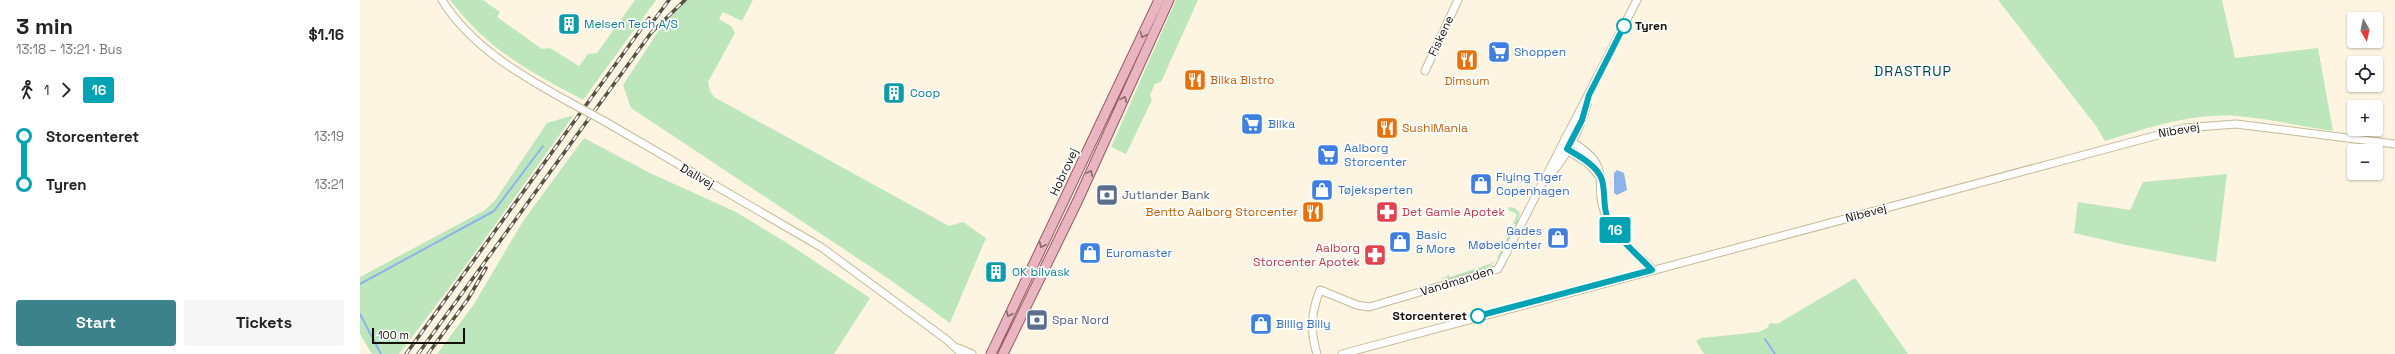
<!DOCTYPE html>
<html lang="en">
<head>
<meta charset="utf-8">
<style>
  :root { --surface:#fff; --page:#f6f6f6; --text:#222; --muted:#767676; --accent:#3b828b }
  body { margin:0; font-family:"Space Grotesk",sans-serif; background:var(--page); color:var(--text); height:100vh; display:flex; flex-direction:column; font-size:15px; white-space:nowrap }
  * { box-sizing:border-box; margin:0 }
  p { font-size:13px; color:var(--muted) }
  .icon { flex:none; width:22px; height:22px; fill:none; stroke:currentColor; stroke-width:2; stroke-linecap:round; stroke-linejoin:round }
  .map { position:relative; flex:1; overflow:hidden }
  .drawer { display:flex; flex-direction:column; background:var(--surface); width:360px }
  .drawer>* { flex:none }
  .badge { padding:0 8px; border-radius:3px; font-size:14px; line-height:26px }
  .needle { width:26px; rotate:171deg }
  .tools { position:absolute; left:1987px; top:12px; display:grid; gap:8px }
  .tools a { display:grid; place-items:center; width:36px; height:36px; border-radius:4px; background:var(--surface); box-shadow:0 1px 3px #0004; font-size:20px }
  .scale { position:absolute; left:12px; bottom:10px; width:93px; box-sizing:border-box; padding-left:4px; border:2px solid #130f04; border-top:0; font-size:11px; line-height:14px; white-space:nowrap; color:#130f04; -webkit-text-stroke:3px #fff; paint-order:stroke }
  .map>.badge { position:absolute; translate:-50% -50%; box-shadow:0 0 0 2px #fff }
  .legs { display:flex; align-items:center; gap:6px; height:44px; padding:0 16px; font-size:13px }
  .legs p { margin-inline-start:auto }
  .headline { display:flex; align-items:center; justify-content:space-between; height:68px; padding:0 16px }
  h1 { font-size:22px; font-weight:600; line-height:30px }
  .primary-button { display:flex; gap:8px; margin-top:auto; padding:8px 16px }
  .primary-button a { flex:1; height:46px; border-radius:4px; background:var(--accent); color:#fff; font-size:16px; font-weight:600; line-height:46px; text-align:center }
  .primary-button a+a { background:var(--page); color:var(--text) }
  ul { padding:0 16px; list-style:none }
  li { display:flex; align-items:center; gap:14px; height:48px; font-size:15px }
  li i { display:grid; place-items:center; width:6px; height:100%; margin:0 5px; background:currentColor }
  li i::after { content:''; width:10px; height:10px; margin:-5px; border:3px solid; border-radius:50%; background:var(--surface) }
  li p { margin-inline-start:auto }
  li:first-child i { background:linear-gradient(#0000 50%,currentColor 0) }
  li:last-child i { background:linear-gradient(currentColor 50%,#0000 0) }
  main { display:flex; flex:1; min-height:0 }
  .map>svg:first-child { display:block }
  .green { fill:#bee6bd }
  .water { fill:#8eb3e8 }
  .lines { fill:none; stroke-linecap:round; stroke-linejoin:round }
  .stream { stroke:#8eb3e8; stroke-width:2 }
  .minor-casing { stroke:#c5b998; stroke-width:9 }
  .major-casing { stroke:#955a64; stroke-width:11 }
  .minor { stroke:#fff; stroke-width:7 }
  .major { stroke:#e9b5c1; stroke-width:9 }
  .rail-casing { stroke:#575144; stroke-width:3.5 }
  .rail { stroke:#fff; stroke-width:2; stroke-dasharray:6; stroke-linecap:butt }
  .minor-bridge-casing { stroke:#c5b998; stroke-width:9; stroke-linecap:butt }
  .minor-bridge { stroke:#fff; stroke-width:7 }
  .oneway { stroke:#896a6c }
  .line-1-casing { stroke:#fff; stroke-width:9 }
  .line-1 { stroke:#00a3b4; stroke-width:6 }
  .stop-1-dot { fill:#fff; stroke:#00a3b4; stroke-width:2 }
  .labels { text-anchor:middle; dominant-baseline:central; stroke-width:3.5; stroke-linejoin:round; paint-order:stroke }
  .culture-label { font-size:12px; fill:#0d838f; stroke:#fff; text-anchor:start }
  .stop-label { font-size:12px; font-weight:bold; fill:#130f04; stroke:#fff; text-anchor:start }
  .street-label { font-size:12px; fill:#130f04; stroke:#fff }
  .shop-label { font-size:12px; fill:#366cbe; stroke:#fff; text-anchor:start }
  .food-label { font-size:12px; fill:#c56008; stroke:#fff; text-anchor:start }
  .service-label { font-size:12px; fill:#4e5e75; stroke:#fff; text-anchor:start }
  .health-label { font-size:12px; fill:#be3a42; stroke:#fff; text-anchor:start }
  .quarter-label { font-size:14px; letter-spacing:1px; fill:#004249; stroke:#fff }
</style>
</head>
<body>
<main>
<section class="drawer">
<div class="headline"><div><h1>3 min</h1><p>13:18 – 13:21 · Bus</p></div><b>$1.16</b></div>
<div class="legs"><svg class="icon" aria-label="walk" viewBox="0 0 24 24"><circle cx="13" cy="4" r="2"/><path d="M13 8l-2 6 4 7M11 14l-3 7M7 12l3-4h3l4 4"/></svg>1<svg class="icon" aria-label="forward" viewBox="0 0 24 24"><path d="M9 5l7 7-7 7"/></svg><b class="badge" style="background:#00a3b4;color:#fff">16</b></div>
<ul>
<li><i style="color:#00a3b4"></i><b>Storcenteret</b><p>13:19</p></li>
<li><i style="color:#00a3b4"></i><b>Tyren</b><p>13:21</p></li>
</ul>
<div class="primary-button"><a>Start</a><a>Tickets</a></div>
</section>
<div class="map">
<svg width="2035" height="354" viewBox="0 0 2035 354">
  <rect width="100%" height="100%" fill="#fdf5e1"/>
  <!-- green -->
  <path class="green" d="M90 0H123L140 12 137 17 182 49 190 48 219 66 228 54 237 53 275 0H296L223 100C170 72 127 49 90 0Z
    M324 0H393L382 21 363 12 359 19 371 26 375 33 348 82 350 91 354 97 589 226 603 222 626 238 590 323 529 279 271 108 263 85 303 24Z
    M816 0H838L801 82 795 84 790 95 792 100 766 154 751 147Z
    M1638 0H1862L1875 58 1958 48 1973 131C1941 126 1909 119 1877 116 1832 113 1787 128 1745 141L1736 126Z
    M214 115 90 287 39 354H12L0 334V277L125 210 136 199 187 123Z
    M224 138 290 173 376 212 427 243 510 298 474 354H77L114 304 163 221Z
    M1867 174 1856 262 1766 245 1714 233 1718 202 1770 210 1783 182Z
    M1149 207 1155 208 1160 213 1157 224H1153L1157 214 1148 210Z
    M1151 230 1152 234C1132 274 1127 269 1086 280L1081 279 1088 276 1087 273 1090 277 1132 263 1136 260Z
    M1495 278 1548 354H1344L1336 341 1341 338 1399 332 1407 328 1410 323 1417 324Z"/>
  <!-- water -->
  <path class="water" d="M1257 170 1264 173 1267 190 1257 195 1254 193V173Z"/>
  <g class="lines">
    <!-- stream -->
    <path class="stream" d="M0 284 134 211 183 146
      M0 314 21 354
      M1405 339 1415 354"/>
    <!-- minor casing -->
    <g class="minor-casing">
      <path id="minor" d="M82 0C111 47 162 76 209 102
        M1065 71 1098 0
        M244 121 461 247 587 340 602 354
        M1205 138C1262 169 1227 181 1249 222 1259 240 1278 255 1293 270
        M1204 148 1229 164 1239 176
        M1187 178C1206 159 1219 131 1227 105
        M598 348 612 354
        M957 354C950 331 951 312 960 290L997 305 1009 307 1138 269 1277 0
        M982 354 1824 128 1876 124 2035 144"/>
    </g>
    <!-- major casing -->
    <g class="major-casing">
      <path id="major" d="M631 354 799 0
        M643 354 718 200 809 0"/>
    </g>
    <!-- minor -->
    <use href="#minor" class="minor"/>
    <!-- major -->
    <use href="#major" class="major"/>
    <!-- rail casing -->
    <g class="rail-casing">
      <path id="rail" d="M289 27 309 0
        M46 354 289 18
        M58 354 291 33 325 0
        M68 354 108 299 126 268"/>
    </g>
    <!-- rail -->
    <use href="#rail" class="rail"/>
    <!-- minor-bridge casing -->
    <g class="minor-bridge-casing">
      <path id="minor-bridge" d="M209 102 244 121"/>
    </g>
    <!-- minor-bridge -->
    <use href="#minor-bridge" class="minor-bridge"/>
  </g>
  <!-- one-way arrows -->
  <defs><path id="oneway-chevron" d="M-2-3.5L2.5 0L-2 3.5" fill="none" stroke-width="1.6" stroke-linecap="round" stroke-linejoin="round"/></defs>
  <g class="oneway">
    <use href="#oneway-chevron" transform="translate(783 35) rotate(115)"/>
    <use href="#oneway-chevron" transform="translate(764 99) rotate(-66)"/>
    <use href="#oneway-chevron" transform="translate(730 173) rotate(-65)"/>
    <use href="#oneway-chevron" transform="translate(682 245) rotate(115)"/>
    <use href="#oneway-chevron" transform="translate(649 314) rotate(115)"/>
  </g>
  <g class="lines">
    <!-- line-1 casing -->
    <g class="line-1-casing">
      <path id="line-1" d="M1118 316 1292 270C1278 255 1259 240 1249 222 1242 208 1246 194 1242 180 1238 166 1219 156 1207 149L1222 120 1229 95 1264 26"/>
    </g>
    <!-- line-1 -->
    <use href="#line-1" class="line-1"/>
  </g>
  <!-- icons -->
  <defs>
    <g id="building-square" transform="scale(1.15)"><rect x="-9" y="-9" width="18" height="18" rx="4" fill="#0f9aa8" stroke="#fff"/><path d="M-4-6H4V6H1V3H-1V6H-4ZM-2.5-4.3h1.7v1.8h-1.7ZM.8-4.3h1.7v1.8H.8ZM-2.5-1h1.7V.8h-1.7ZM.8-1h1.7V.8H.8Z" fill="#fff"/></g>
    <g id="supermarket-square" transform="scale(1.15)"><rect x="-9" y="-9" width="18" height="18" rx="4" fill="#3f7fe0" stroke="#fff"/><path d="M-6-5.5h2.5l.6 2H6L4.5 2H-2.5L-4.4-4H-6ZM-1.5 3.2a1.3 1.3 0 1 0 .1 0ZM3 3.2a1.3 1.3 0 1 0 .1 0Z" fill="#fff"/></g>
    <g id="restaurant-square" transform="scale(1.15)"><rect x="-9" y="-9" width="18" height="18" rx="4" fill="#e8710a" stroke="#fff"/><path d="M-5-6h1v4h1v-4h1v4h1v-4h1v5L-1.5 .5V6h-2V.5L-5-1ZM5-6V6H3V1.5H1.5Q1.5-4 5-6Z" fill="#fff"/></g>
    <g id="shop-square" transform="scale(1.15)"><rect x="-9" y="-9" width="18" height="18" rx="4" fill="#3f7fe0" stroke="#fff"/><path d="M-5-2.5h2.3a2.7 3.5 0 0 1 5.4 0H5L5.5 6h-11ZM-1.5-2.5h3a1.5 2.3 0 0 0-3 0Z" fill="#fff"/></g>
    <g id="bank-square" transform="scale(1.15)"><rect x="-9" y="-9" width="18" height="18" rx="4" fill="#5c6f8a" stroke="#fff"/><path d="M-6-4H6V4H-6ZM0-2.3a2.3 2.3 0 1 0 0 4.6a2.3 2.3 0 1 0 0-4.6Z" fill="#fff"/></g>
    <g id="pharmacy-square" transform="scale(1.15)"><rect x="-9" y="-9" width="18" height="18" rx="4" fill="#e0444e" stroke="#fff"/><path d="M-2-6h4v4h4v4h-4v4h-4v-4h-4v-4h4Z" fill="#fff"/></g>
  </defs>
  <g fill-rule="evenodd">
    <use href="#building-square" x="209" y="24"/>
    <use href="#supermarket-square" x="1139" y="52"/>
    <use href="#restaurant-square" x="1107" y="60"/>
    <use href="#restaurant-square" x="835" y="80"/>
    <use href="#building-square" x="534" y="93"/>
    <use href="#supermarket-square" x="892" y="124"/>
    <use href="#restaurant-square" x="1027" y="128"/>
    <use href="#supermarket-square" x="968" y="155"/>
    <use href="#shop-square" x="1121" y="184"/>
    <use href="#shop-square" x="962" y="190"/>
    <use href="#bank-square" x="747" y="195"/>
    <use href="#restaurant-square" x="953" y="212"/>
    <use href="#pharmacy-square" x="1027" y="212"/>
    <use href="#shop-square" x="1198" y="238"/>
    <use href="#shop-square" x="1040" y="242"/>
    <use href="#shop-square" x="730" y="253"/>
    <use href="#pharmacy-square" x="1015" y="255"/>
    <use href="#building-square" x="636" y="272"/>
    <use href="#bank-square" x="677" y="320"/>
    <use href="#shop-square" x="901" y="324"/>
  </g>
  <!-- markers -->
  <g class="stop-1-dot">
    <circle cx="1264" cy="26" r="7"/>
    <circle cx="1118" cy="316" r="7"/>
  </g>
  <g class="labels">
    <!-- culture labels -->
    <g class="culture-label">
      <text x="224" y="24">Melsen Tech A/S</text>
      <text x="550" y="93">Coop</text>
      <text x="652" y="272">OK bilvask</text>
    </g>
    <!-- stop labels -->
    <g class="stop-label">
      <text x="1275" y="26">Tyren</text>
      <text x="1107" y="316" text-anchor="end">Storcenteret</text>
    </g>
    <!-- street labels -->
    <g class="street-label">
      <text transform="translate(1081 36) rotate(-65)">Fiskene</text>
      <text transform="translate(1819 130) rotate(-10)">Nibevej</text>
      <text transform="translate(704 172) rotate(-65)">Hobrovej</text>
      <text transform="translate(337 176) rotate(30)">Dallvej</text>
      <text transform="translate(1506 213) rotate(-15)">Nibevej</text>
      <text transform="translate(1097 281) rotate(-17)">Vandmanden</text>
    </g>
    <!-- shop labels -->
    <g class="shop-label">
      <text x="1154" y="52">Shoppen</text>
      <text x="908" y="124">Bilka</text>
      <text x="984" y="148">Aalborg<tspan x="984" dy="14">Storcenter</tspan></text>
      <text x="1136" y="177">Flying Tiger<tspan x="1136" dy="14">Copenhagen</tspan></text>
      <text x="978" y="190">Tøjeksperten</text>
      <text x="1182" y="231" text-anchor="end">Gades<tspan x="1182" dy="14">Møbelcenter</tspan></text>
      <text x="1056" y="235">Basic<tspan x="1056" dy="14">&amp; More</tspan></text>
      <text x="746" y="253">Euromaster</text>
      <text x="916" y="324">Billig Billy</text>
    </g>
    <!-- food labels -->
    <g class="food-label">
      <text x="850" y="80">Bilka Bistro</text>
      <text x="1107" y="81" text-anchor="middle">Dimsum</text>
      <text x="1042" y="128">SushiMania</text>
      <text x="938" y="212" text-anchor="end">Bentto Aalborg Storcenter</text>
    </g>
    <!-- service labels -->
    <g class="service-label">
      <text x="762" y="195">Jutlander Bank</text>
      <text x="692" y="320">Spar Nord</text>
    </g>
    <!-- health labels -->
    <g class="health-label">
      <text x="1042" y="212">Det Gamle Apotek</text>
      <text x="1000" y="248" text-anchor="end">Aalborg<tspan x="1000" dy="14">Storcenter Apotek</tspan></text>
    </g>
    <!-- quarter labels -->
    <g class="quarter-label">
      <text x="1553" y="71">DRASTRUP</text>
    </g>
  </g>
</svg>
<div class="tools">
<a><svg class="needle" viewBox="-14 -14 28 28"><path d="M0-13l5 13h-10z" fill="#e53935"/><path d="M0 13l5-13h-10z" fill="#767676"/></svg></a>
<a><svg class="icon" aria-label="locate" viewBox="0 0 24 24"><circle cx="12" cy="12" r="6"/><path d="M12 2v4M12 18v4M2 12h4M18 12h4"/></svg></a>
<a>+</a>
<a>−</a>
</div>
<div class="scale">100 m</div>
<b class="badge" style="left:1255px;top:230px;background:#00a3b4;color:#fff">16</b>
</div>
</main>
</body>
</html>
